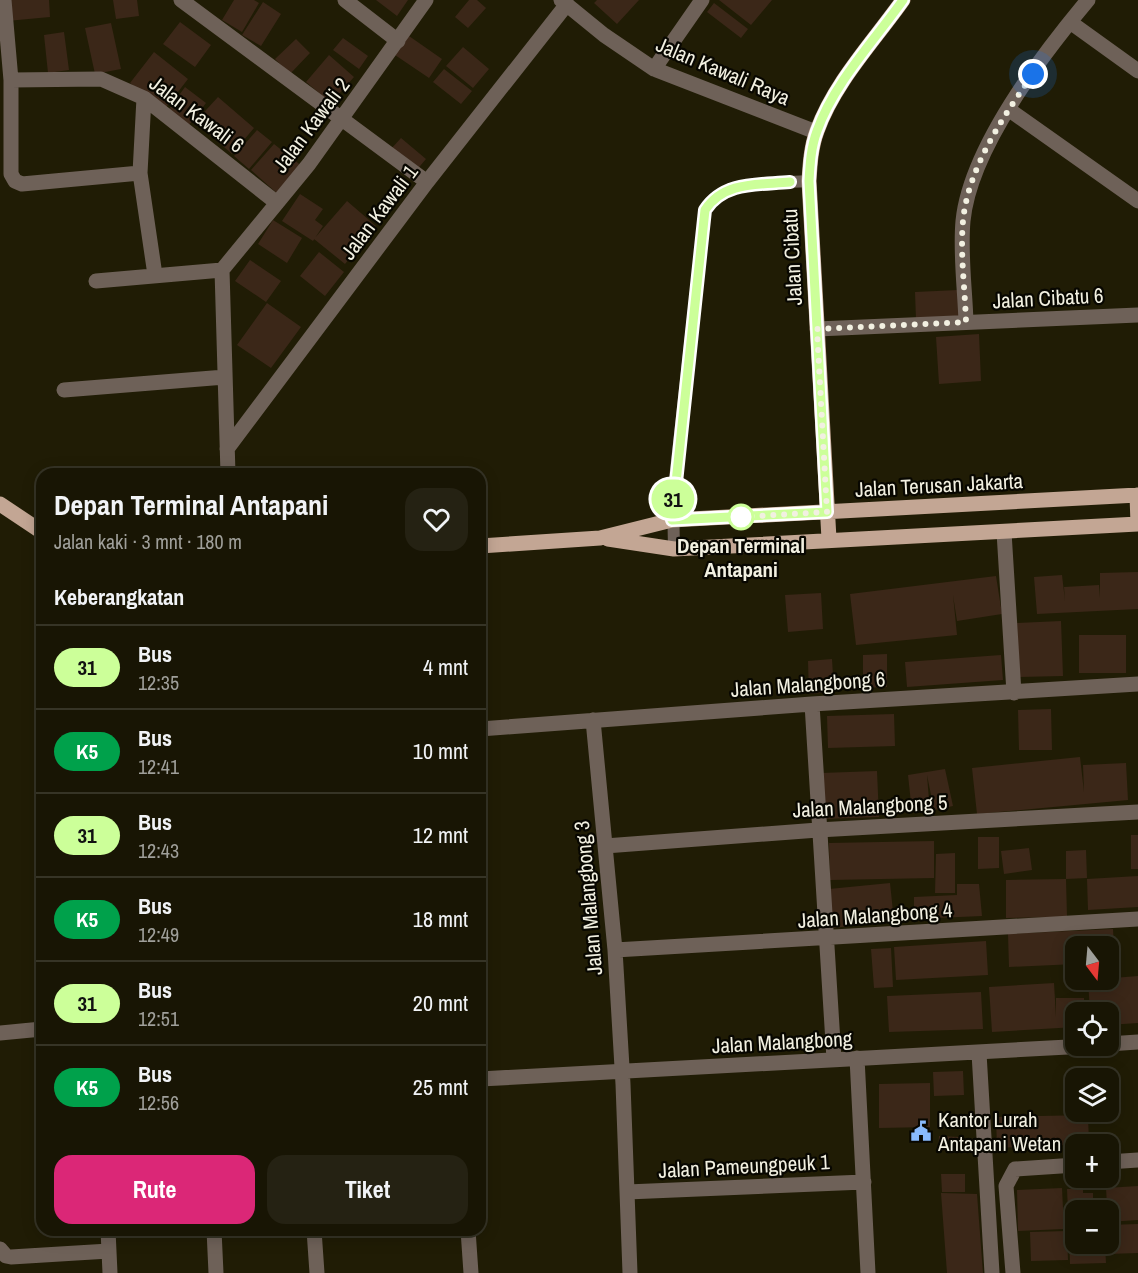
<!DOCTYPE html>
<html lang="id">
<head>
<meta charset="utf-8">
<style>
  :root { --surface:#181504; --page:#252213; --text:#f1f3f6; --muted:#9f9f9a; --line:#363426; --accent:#db2777 }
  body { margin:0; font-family:"Archivo Narrow",sans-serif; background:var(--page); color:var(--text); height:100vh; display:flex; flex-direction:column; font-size:22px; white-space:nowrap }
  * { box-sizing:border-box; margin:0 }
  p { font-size:20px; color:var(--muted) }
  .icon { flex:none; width:33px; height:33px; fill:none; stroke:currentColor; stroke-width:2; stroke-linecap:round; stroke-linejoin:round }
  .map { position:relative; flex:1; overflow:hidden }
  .side { position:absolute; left:36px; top:468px; width:450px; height:768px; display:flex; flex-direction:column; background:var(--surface); border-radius:18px; box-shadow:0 3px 15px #0003,0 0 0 2px var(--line) }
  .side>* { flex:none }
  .badge { padding:0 12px; border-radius:20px; font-size:21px; line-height:39px }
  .needle { width:39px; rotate:164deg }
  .controls { position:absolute; left:1065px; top:936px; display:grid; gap:12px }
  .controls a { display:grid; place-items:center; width:54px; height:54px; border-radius:12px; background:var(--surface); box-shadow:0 3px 15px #0003,0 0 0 2px var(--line); font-size:30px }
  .you { position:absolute; width:30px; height:30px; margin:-15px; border:4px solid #fff; border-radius:50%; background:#1a73e8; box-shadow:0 0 0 9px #1a73e833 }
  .map>.badge { position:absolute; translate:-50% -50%; box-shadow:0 0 0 3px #fff }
  h2 { padding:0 18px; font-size:22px; line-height:54px }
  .round { display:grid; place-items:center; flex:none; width:63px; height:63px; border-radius:18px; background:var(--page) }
  .summary { display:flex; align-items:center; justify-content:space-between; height:102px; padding:0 18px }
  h1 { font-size:28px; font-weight:700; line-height:45px }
  .cta { display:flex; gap:12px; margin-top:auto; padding:12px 18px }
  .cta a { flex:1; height:69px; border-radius:18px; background:var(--accent); color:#fff; font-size:24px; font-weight:700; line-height:69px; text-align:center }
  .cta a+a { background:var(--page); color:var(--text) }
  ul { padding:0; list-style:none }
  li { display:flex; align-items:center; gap:18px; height:84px; padding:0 18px; border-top:2px solid var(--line) }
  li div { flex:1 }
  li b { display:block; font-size:22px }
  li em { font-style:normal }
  li .badge { min-width:66px; font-weight:700; text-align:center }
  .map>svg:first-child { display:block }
  .building { fill:#3b2718 }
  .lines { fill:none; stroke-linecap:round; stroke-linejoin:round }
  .service { stroke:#6e6158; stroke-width:12 }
  .minor { stroke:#6e6158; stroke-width:15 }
  .primary { stroke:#c3a694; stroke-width:15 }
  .line-casing { stroke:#fff; stroke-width:14 }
  .line { stroke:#cf9; stroke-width:9 }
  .walk { stroke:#f2f0e1; stroke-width:6; stroke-dasharray:0 10.8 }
  .stop-dot { fill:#fff; stroke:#cf9; stroke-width:3 }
  .labels { text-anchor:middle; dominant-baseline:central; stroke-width:4.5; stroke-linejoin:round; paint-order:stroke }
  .street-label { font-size:21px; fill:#f2f0e1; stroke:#080701 }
  .stop-label { font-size:21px; font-weight:bold; fill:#f2f0e1; stroke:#080701 }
  .poi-label { font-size:21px; fill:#f2f0e1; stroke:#080701; text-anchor:start }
</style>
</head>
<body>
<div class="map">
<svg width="1138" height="1273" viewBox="0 0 1138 1273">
  <rect width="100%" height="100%" fill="#201c05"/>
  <!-- building -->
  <path class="building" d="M5 0H49L50 17 7 21Z
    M113 0H137L139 16 116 19Z
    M234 0H254L259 3 242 32 222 20Z
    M376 0H408L397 16Z
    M469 0H477L486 8 468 28 455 17Z
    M597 0H639L617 24 594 3Z
    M719 0H772L751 25Z
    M263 2 281 14 261 46 242 35Z
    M714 3 748 29 741 38 707 12Z
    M180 22 211 45 195 67 163 44Z
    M111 23 121 69 95 74 85 28Z
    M64 32 69 70 48 73 44 35Z
    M409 36 442 59 429 78 395 55Z
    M343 38 368 56 359 69 333 50Z
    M296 39 310 53 290 74 275 59Z
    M463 47 489 69 473 88 446 66Z
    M154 52 188 79 164 110 130 83Z
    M329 55 354 77 331 103 306 82Z
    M444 69 472 91 461 104 433 82Z
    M185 87 206 103 189 125 169 109Z
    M218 97 254 128 232 154 195 122Z
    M257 130 272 142 249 169 234 156Z
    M401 138 426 159 415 172 390 150Z
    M274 144 303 167 279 195 251 170Z
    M300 194 323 209 315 220 323 226 313 241 282 221Z
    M347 201 376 226 345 264 314 239Z
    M273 220 302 238 287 263 258 244Z
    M319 252 344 272 325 296 300 276Z
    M250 260 281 281 266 302 235 281Z
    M958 290 959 318 916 320 915 292Z
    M267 303 301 327 271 368 237 345Z
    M979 334 981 381 939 384 936 337Z
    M1138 572V609L1037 614 1034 577 1062 575 1065 601 1064 587 1099 585 1100 598V573Z
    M996 576 1002 614 957 621 953 595 957 635 856 645 850 594Z
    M821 593 823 629 788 632 785 595Z
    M1061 621 1063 676 1019 677 1017 623Z
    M1079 635H1126V673H1079Z
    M887 654V687L863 688V655Z
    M1001 655 1003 680 907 687 905 662Z
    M832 659 834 692 809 694 808 661Z
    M1051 709 1052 750H1019L1018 710Z
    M894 714 895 746 828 748 827 716Z
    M1080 757 1084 792 1083 765 1126 763 1128 800 977 814 972 768Z
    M945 769 953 806 934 810 927 775 929 800 911 803 908 775Z
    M877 771 879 817 823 819 821 773Z
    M1131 835H1138V869H1131Z
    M978 837H999V868L978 869Z
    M934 841V878L830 880 829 843Z
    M1029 848 1032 870 1004 874 1001 851Z
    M1086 850 1087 878 1066 879V851Z
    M955 853V893H935L936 854Z
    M1138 876V907L1088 910 1087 879Z
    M1066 879 1067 917 1006 918V880Z
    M890 883 894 921 833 928 829 889Z
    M957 884H979L982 916 914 919V897L957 895Z
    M1113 929 1115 963H1108V946H1076V964L1009 967 1008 934Z
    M986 941 988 975 896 980 894 947Z
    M891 948 893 987 874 988 871 949Z
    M1138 976V1023L1108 1025V1012H1090L1088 980Z
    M1054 983 1056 1017V998H1084V1012H1076V1027L992 1032 989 987Z
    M981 992 983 1029 889 1032 887 996Z
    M963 1071 964 1095 934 1096 933 1072Z
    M1108 1080 1116 1081 1114 1109 1108 1108Z
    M930 1083V1127L879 1128V1084Z
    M1088 1115 1089 1144 997 1148 996 1117Z
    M939 1136 959 1137V1151L938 1150Z
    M941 1174H965V1192H942Z
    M1138 1186V1220L1108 1222 1106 1188Z
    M1062 1188 1064 1229 1018 1231 1017 1190Z
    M1067 1189H1083V1193H1093V1198H1101L1102 1210H1076V1233L1069 1234Z
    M941 1193 977 1194 983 1273H947Z
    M1138 1224V1253L1108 1254V1225Z
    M1067 1231 1068 1260 1031 1261 1030 1232Z
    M1069 1235H1076V1244H1105L1106 1263 1070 1264Z"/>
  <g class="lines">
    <!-- service -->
    <path class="service" d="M674 549 673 497 705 210C727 178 773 184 809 181"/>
    <!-- minor -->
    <path class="minor" d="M4 0 11 80V174L15 181 22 184 140 173
      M181 0 427 182
      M345 0 398 41
      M561 0 604 35 654 69 816 132
      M1070 22 1138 71
      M654 69 702 0
      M11 80 101 79 144 98 277 203
      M144 98 140 173 155 275
      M1008 109 1138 201
      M222 270 309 164 426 0
      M222 270 228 474
      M96 281 222 270
      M966 322C965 289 960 254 963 221 970 149 1042 55 1088 0
      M817 329 1138 315
      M64 390 225 377
      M227 449 427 182 567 4
      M1004 532 1014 693
      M812 704 834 1059
      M593 720 615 950 623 1084 630 1273
      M480 729 812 704 1138 684
      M605 846 818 830 1138 812
      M615 950 1138 919
      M0 1033 42 1029
      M1108 1044 1138 1042
      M979 1053 992 1273
      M857 1058 868 1273
      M480 1079 1087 1046
      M1108 1162 1138 1160
      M627 1192 864 1182
      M108 1230 110 1273
      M214 1230 216 1273
      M314 1230 317 1273
      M468 1230 471 1273
      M0 1249 6 1256 11 1257 109 1251
      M1013 1273 1006 1186 1015 1169 1076 1165"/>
    <!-- primary -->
    <path class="primary" d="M1137 495 1138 524
      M0 504 42 532
      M608 539 674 549 1138 524
      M829 539 809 181C810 164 811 147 817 131 834 83 874 41 903 0
      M480 546 600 538 672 520 1138 495"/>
  </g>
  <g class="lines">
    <!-- line casing -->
    <g class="line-casing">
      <path id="line" d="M790 182C758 185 724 181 705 210L672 520 827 512 809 181C810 164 811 147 817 131 834 83 874 41 903 0"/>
    </g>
    <!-- line -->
    <use href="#line" class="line"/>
    <!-- walk -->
    <path class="walk" d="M741 517 827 512 817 329 966 322C965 289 960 254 963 221 968 168 1003 117 1033 74"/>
  </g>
  <!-- icons -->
  <defs>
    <g id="civic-bare" transform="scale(1.62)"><path d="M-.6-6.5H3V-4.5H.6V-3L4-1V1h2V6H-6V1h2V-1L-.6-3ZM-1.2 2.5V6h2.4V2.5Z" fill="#89bafc" stroke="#080701" stroke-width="2.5" paint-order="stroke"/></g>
  </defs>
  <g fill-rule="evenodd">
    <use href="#civic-bare" x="921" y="1131"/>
  </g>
  <!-- markers -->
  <circle class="stop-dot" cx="741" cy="517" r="12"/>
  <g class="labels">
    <!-- street labels -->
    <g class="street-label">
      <text transform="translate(723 71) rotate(23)">Jalan Kawali Raya</text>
      <text transform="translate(197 114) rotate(37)">Jalan Kawali 6</text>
      <text transform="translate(311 125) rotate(-53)">Jalan Kawali 2</text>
      <text transform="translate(379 212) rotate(-53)">Jalan Kawali 1</text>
      <text transform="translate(792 257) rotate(-93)">Jalan Cibatu</text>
      <text transform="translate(1048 298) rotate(-3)">Jalan Cibatu 6</text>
      <text transform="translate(939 485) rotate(-3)">Jalan Terusan Jakarta</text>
      <text transform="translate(808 684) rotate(-4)">Jalan Malangbong 6</text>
      <text transform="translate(870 806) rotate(-3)">Jalan Malangbong 5</text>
      <text transform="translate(588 898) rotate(-95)">Jalan Malangbong 3</text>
      <text transform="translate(875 915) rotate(-4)">Jalan Malangbong 4</text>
      <text transform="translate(782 1042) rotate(-3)">Jalan Malangbong</text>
      <text transform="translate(744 1166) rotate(-3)">Jalan Pameungpeuk 1</text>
    </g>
    <!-- stop labels -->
    <g class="stop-label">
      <text x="741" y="545">Depan Terminal<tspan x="741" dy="24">Antapani</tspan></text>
    </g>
    <!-- poi labels -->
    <g class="poi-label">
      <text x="938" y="1119">Kantor Lurah<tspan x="938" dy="24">Antapani Wetan</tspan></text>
    </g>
  </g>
</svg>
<div class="controls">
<a><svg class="needle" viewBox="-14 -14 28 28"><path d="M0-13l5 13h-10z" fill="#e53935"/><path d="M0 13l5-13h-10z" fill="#9f9f9a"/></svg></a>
<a><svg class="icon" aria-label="locate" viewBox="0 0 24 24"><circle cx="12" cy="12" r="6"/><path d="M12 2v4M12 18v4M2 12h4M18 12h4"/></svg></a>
<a><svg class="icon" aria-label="layers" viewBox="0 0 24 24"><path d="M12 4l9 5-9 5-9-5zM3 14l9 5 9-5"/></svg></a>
<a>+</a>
<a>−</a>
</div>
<div class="you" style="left:1033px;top:74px"></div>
<b class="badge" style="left:673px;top:499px;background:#cf9;color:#111">31</b>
<section class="side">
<div class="summary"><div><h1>Depan Terminal Antapani</h1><p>Jalan kaki · 3 mnt · 180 m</p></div><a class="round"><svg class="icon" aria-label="heart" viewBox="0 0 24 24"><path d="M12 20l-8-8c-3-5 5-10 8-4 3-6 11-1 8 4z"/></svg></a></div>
<h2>Keberangkatan</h2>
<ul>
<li><span class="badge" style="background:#cf9;color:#111">31</span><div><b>Bus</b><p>12:35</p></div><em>4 mnt</em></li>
<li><span class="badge" style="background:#00a14b;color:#fff">K5</span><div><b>Bus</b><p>12:41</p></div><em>10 mnt</em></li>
<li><span class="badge" style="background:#cf9;color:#111">31</span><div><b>Bus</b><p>12:43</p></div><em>12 mnt</em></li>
<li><span class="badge" style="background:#00a14b;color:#fff">K5</span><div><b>Bus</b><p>12:49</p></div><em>18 mnt</em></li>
<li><span class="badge" style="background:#cf9;color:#111">31</span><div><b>Bus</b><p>12:51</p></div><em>20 mnt</em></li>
<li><span class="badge" style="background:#00a14b;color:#fff">K5</span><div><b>Bus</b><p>12:56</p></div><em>25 mnt</em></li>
</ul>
<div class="cta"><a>Rute</a><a>Tiket</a></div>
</section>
</div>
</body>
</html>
